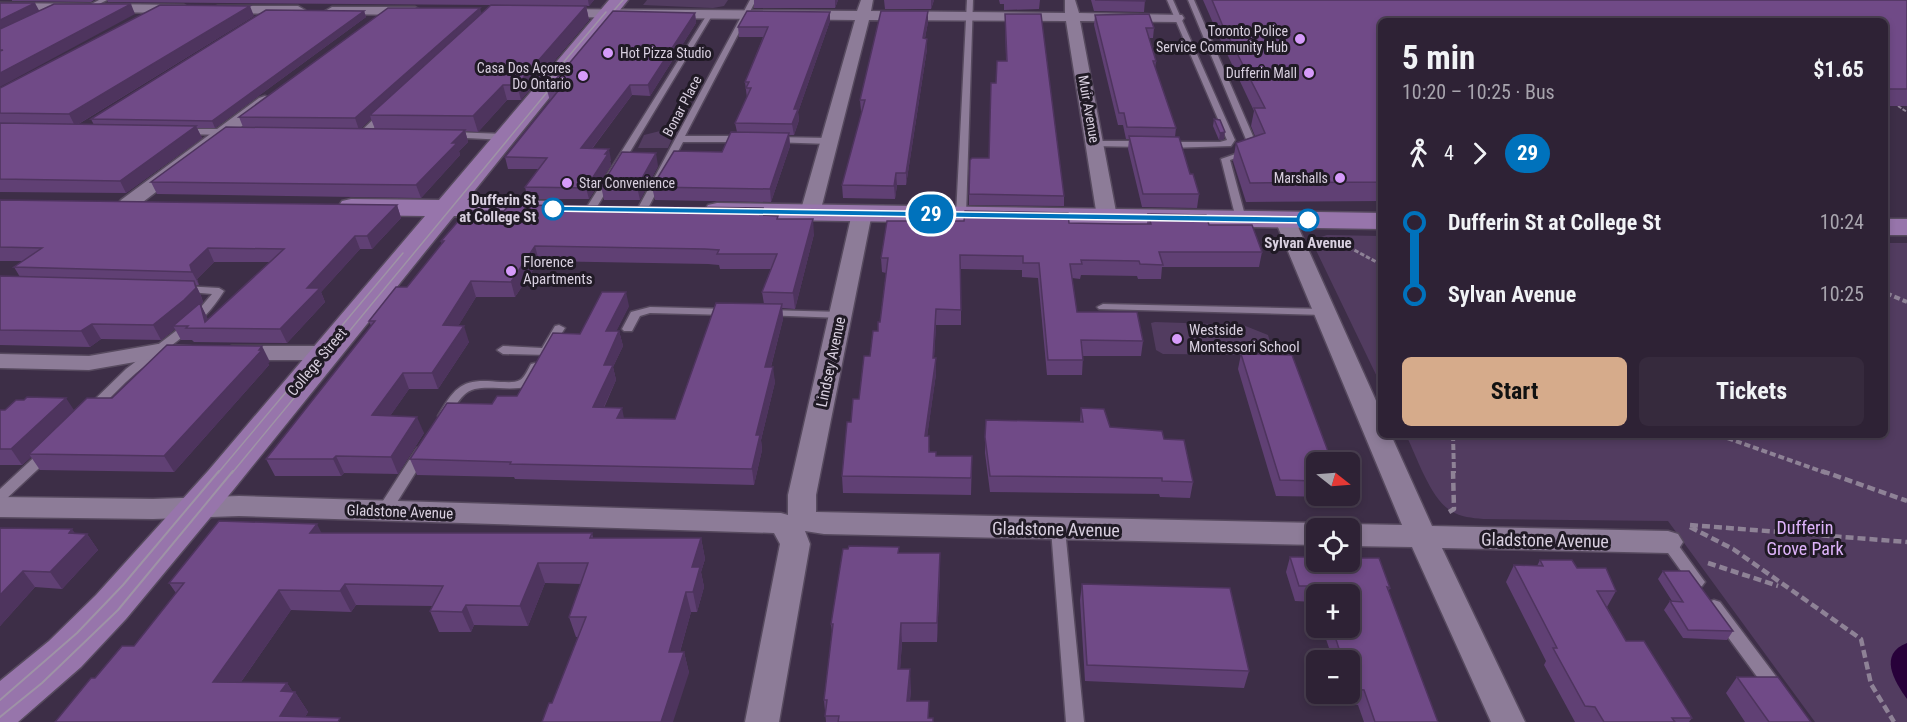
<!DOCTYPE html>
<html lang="en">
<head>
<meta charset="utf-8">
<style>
  :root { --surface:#2e2235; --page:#362a3d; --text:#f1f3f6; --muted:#a7a4ad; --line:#493f50; --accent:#d6ab8b }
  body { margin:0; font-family:"Roboto Condensed",sans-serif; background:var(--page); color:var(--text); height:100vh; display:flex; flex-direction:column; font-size:22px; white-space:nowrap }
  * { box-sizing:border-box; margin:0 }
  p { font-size:20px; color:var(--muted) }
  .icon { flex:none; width:33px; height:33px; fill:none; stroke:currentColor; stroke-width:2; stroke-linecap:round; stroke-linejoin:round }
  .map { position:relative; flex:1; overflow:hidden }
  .details { position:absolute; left:1378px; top:18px; width:510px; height:420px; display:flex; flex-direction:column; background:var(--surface); border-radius:9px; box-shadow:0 3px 9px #0003,0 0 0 2px var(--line) }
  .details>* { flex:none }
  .badge { padding:0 12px; border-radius:20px; font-size:21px; line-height:39px }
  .needle { width:39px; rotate:107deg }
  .buttons { position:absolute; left:1306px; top:452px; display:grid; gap:12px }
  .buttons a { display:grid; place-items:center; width:54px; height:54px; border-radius:9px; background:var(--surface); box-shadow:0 3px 9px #0003,0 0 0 2px var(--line); font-size:30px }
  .map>.badge { position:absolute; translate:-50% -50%; box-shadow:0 0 0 3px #fff }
  .legs { display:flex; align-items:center; gap:9px; height:66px; padding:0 24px; font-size:20px }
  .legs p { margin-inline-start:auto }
  .overview { display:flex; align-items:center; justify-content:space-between; height:102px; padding:0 24px }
  h1 { font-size:33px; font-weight:700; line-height:45px }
  .action { display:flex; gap:12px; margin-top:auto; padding:12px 24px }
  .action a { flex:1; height:69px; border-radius:9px; background:var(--accent); color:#111; font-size:24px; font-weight:700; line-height:69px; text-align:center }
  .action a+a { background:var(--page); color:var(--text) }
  ul { padding:0 24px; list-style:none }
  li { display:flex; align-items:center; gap:21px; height:72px; font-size:22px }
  li i { display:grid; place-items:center; width:9px; height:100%; margin:0 8px; background:currentColor }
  li i::after { content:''; width:15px; height:15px; margin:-8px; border:4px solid; border-radius:50%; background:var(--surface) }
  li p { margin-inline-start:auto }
  li:first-child i { background:linear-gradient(#0000 50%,currentColor 0) }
  li:last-child i { background:linear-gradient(currentColor 50%,#0000 0) }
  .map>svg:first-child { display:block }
  .green { fill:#523c60 }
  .water { fill:#28013a }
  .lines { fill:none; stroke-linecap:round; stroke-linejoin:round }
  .lane-casing { stroke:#574a5f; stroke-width:3 }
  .street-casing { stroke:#574a5f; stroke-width:3 }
  .secondary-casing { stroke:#574a5f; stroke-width:3 }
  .path-far3 { stroke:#8e8296; stroke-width:2; stroke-dasharray:4 1.5; stroke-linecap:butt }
  .path-far2 { stroke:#8e8296; stroke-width:3; stroke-dasharray:4.5 2; stroke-linecap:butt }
  .path-far1 { stroke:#8e8296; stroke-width:4; stroke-dasharray:6 3; stroke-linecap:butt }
  .path { stroke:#8e8296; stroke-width:4.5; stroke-dasharray:8 4; stroke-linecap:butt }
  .lane { fill:#8d7c98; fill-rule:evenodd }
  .street { fill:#8d7c98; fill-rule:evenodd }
  .secondary { fill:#9775ab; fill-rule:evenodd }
  .tram-far1 { stroke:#9e93a6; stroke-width:1.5 }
  .tram { stroke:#9e93a6; stroke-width:2 }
  .wall { fill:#604074; fill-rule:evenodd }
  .shaded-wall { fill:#4e345e }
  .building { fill:#704a87; stroke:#4e345e; stroke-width:1.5 }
  .line-1 { fill:#0072bc; stroke:#fff; stroke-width:1.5 }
  .poi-dot { fill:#d69bfa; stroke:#201a25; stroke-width:2 }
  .stop-1-dot { fill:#fff; stroke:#0072bc; stroke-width:3 }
  .labels { text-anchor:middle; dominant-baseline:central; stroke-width:6; stroke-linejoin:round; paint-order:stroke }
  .far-poi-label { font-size:14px; fill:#d9d0e0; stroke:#201a25; text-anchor:end }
  .far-street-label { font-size:14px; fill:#d9d0e0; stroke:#201a25 }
  .stop-label { font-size:15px; font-weight:bold; fill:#d9d0e0; stroke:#201a25; text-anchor:end }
  .poi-label { font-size:15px; fill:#d9d0e0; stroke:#201a25; text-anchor:start }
  .street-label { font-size:15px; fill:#d9d0e0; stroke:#201a25 }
  .near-park-label { font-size:18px; fill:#deb3fa; stroke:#201a25 }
  .near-street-label { font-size:18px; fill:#d9d0e0; stroke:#201a25 }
</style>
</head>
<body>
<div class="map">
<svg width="1907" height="722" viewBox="0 0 1907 722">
  <rect width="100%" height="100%" fill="#3d2e47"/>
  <!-- green -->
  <path class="green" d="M647 0H728L724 6 713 8 643 5Z
    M664 130 673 136 668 148H638L644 135Z
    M1327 235 1381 236V385L1314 246 1315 239Z
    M1886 243H1907V722H1815L1668 521 1483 519C1472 518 1461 517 1451 511 1430 498 1417 457 1406 435H1886Z
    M1155 322 1243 325 1268 335 1273 352 1269 355 1163 354 1156 350 1151 323Z"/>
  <!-- water -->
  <path class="water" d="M1907 643V699C1894 681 1878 654 1907 643Z"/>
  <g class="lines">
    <!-- lane casing -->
    <g class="lane-casing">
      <path id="lane" d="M99 0H107L89 9 84 8Z
        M750 0H756L685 136H743L747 139 743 142H683L647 210 642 213 639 212 637 210Z
        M967 0H973L966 215 961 218 956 215Z
        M1167 0H1173L1235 140 1231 146 1168 148 1164 145 1168 142H1220L1227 140Z
        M1188 0H1194L1259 150 1230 160 1246 219 1241 222 1236 219 1221 159 1250 149Z
        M708 13 713 14 595 210 590 213 587 212 585 210Z
        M382 111 389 113 365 137H359V133Z
        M184 129H227L231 132 227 135 181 134V130Z
        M451 132 505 134 509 137 505 140 448 137V133Z
        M775 137 829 138 833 141 829 144 772 142 771 140Z
        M1095 141H1144L1148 144 1144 147 1092 146 1091 144Z
        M183 286 219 288 224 291C202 327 168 347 136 373 122 385 109 399 96 412H88L86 409 88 406 126 369 189 321 212 294 179 291 178 289 179 287Z
        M1103 304 1324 309 1330 312 1324 315 1099 309 1097 307Z
        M650 307 728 309 734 312 728 315 650 313 640 316 632 331H624L622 329 631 312Z
        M766 310 842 312 848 315 842 318 762 315 760 313 762 311Z
        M559 325 565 328 551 350H549L548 355 503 354 497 350 503 346 542 348 555 326Z
        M535 363 541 367 528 386C507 393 478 381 464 395 457 401 453 411 449 419L444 420 438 416C456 384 464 378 501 382 507 382 515 383 520 380 525 377 528 369 531 364Z
        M422 447 427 448 429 451 389 515H379L377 511 379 507 417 448Z
        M47 449 52 450 54 453 52 456 5 500 0 502V489L42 450Z
        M1058 524 1063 525 1065 529 1084 722H1066L1051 529 1053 525Z
        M1668 537 1673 538 1702 578 1705 582 1702 586 1697 588 1692 586 1663 546 1661 542 1663 538Z
        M1714 600 1720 602 1781 683 1783 688 1781 693 1775 695 1769 693 1708 610 1706 606 1708 602Z"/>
    </g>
    <!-- street casing -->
    <g class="street-casing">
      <path id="street" d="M861 0H873L871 11 1065 13V0H1075L1079 13 1182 15 1184 18 1182 21 1177 22 1080 21 1117 217 1114 221H1100L1097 217 1066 21 869 20 820 213 817 217H803L800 213 855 20 554 17 547 13 554 9 857 11Z
        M0 3 184 5 191 9 184 13 0 11Z
        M218 6H298L305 10 298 14 213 13 211 10 213 7Z
        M332 7H415L422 11 415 15 327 14 325 11Z
        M265 96 271 98 273 101 271 104 135 208H121L118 204 121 200 259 98Z
        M862 207 869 209 872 213 816 495V512L1317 523 1328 528H1317V545L824 534 805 531 810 544 779 722H745L780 544 774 533 239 516 153 519 0 517V497L153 499 239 496 781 513 788 515V495L852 213 855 209Z
        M1285 214 1292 216 1295 220 1382 414V435H1391L1432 526 1668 531 1678 534 1683 542 1678 550 1668 553 1442 548 1525 722H1491L1412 547 1350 546V528H1339L1350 524 1402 525 1275 220 1278 216Z
        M158 344 200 347 204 352 200 357 192 359 158 358 89 370 0 368V354L89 356Z
        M232 346H324L332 348 336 353 332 358 324 360H232L224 358 220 353 224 348Z"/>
    </g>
    <!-- secondary casing -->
    <g class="secondary-casing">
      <path id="secondary" d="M609 0H628L467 200 552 201 561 203 565 209 561 215 552 217 454 216 234 489 126 619 81 667 18 722H0V681L49 641 96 595 208 471 425 216 351 215 342 213 338 207 342 201 351 199 439 200Z
        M717 203 1382 213V229L717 219 708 217 704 211 708 205Z
        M1886 219H1907V235H1886Z"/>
    </g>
    <!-- path-far3 -->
    <path class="path-far3" d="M1898 106 1907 112"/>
    <!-- path-far2 -->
    <path class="path-far2" d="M1343 244 1382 265"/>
    <!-- path-far1 -->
    <path class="path-far1" d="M1886 293 1907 302
      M1453 435 1454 473
      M1719 435 1826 473"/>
    <!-- path -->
    <path class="path" d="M1822 471 1907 501
      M1449 512 1454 509 1453 471
      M1690 525 1907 542
      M1690 527 1733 549 1861 639 1871 684 1894 722
      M1708 563 1778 586"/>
    <!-- lane -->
    <use href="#lane" class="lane"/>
    <!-- street -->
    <use href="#street" class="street"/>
    <!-- secondary -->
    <use href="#secondary" class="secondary"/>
    <!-- tram-far1 -->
    <path class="tram-far1" d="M603 23 623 0
      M546 83 606 12
      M218 473 403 253
      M232 473 558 79"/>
    <!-- tram -->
    <path class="tram" d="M0 700 77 633 123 585 219 471
      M0 717 42 683 118 610 233 471"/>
  </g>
  <!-- wall -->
  <path class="wall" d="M12 0H94L91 2 12 1Z
    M107 0H594L589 6H586L589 20 521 100H507L478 132 465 131 468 142 459 151 460 155 421 198 157 194 151 182 243 127 239 117 482 14 491 5 108 2ZM371 119 375 129H360Z
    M754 0H838L835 8H754Z
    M884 0H934L931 9H885Z
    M999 0H1040L1039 9 1004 10V4H1000Z
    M1091 0H1145L1144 12 1094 11Z
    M1203 0H1907V106H1886V21H1382V201L1246 202 1233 161 1236 143 1255 136 1251 126 1254 111 1220 39Z
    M364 11 366 17 215 128H197L202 138 126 193 0 192V88L254 16 77 125H94L91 119Z
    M928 11V22L925 38 927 49 906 185H897L895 199 843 198 842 185 862 111H861L860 100Z
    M695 13 696 23 650 96 632 95 592 149 611 160 610 161 611 165 589 199H528L525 187 539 169H508L505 157 550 101 547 90Z
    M1005 14 1064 196V206L969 205V194L989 158 1006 61Z
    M1095 15 1154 28 1153 38H1149L1156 61 1155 68 1176 128 1175 137 1199 194 1197 208 1142 207 1128 149 1129 139H1126L1123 125H1118L1094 25Z
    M830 21 798 112 799 120 794 135H789L790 146 771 202 655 200 652 187 722 152 737 132 735 123 747 98 745 82 763 37H739L738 27Z
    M1214 119 1224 139 1219 140 1213 126Z
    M658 166 640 200H604L601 186Z
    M0 200 397 205 401 218 372 249H360L321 292 325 302 287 343 194 342 192 340H181L175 329 161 340 101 339 90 347 0 345V276L20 277 14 267 23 261H0ZM214 262H270L208 320 201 305 203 302 201 296 196 285H199L197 279Z
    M763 208 764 215 778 219 814 234 795 309 782 308 783 319 771 367 775 382 761 440 762 450 754 485 515 479 514 477 417 475 410 459 492 404 517 396 580 334 629 306 616 331H619L623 346 613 367 616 380 604 408 624 418 675 419 764 304 762 292 771 269H720L719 265 708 264 539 261 515 297H476L458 326 469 342 438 389H409L390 416 424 433 398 474 344 473 341 476H275L266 459 371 326 369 321 407 287 442 244 441 241 504 211Z
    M1148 214 1209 225 1262 252 1259 267H1162L1161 279H1138L1137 276 1081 275 1080 279 1072 278 1077 312 1143 341 1141 356H1083L1082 375H1047L1038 278 1022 277V270L961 269V325H936L934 358 936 374 927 436 930 452 936 456H972L971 495 843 493 842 476 851 422 859 399 870 356 878 331 880 322 886 273 882 272 881 258 1069 223 1147 224Z
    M1241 354 1317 462V495H1336L1335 497 1276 496 1238 369Z
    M270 362 268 363 269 365 174 472 40 470 31 457 22 465H0V410H74L112 398Z
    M1081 408 1110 427 1164 439 1193 482 1190 498 1160 497 1159 494 990 492 985 453 986 420 1080 422Z
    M0 528 87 534 98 550 62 589 35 587 0 626Z
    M321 533H592L593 538H701L705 559 701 572 704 587 697 612H691L680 652H684L689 673 552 703 578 637H576L569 617 581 584 545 583 528 626 474 625 471 632H439L430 611 433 606 356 605 351 612 291 610 241 682 287 683 292 691 295 692 308 712 305 717 55 722 95 678 134 646 176 593 169 583Z
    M899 547V553L940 572 937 642H902L900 669 911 688 910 701 933 722H826L824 700 832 632 831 624Z
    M1290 557 1390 588 1388 592 1438 722H1364L1358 705 1332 704 1329 693H1350V660H1333L1322 627H1350V594H1317V612L1314 602 1295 601 1286 572Z
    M1540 560 1577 568 1616 591 1607 607 1626 641 1692 718 1689 722H1575L1544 665 1546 661 1506 582 1514 565 1537 566Z
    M1663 571 1733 631 1727 640 1683 638 1664 610 1670 601H1672L1658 579Z
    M1082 584 1249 671 1244 688 1085 681 1080 600Z
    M1737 677 1811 722H1745L1726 693Z"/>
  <!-- shaded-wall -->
  <path class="shaded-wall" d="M588 0H594L589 6Z
    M835 0H838L835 8Z
    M931 0H934L931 9Z
    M35 3 41 14 0 33V20Z
    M131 4 135 14 0 87V73Z
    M250 6 254 16 75 126 69 114Z
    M586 6 589 20 521 100 517 85Z
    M480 8 483 18 370 115 371 119 359 130 355 118Z
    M364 11 366 17 215 128 212 121Z
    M928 11V22L923 49V38Z
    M830 12V21L798 112 799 120 794 135 792 124 794 109Z
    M695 13 696 23 650 96 648 85Z
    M927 39V49L906 185V173Z
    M503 85 507 100 478 132 473 116Z
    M630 85 632 95 584 159 581 148Z
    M196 126 202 138 126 193 120 181Z
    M465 130 468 142 459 151 460 155 421 198 416 185 452 143Z
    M1225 132 1224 139 1219 140 1220 133Z
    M789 133 790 146 771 202 770 189Z
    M609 149 611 160 610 161 611 165 589 199 586 188Z
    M656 153 658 166 640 200 637 187Z
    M896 173 897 185 895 199 894 186Z
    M397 205 401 218 372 249 367 236Z
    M813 219 814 234 795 309 793 293Z
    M355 236 360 249 321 292 325 302 287 343 280 329 307 288Z
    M535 246 539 261 515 297 511 282Z
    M208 248 214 262 197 279 199 285 192 272 190 265Z
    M194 281 201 296 203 302 201 305 207 317 210 328 205 322 173 326 175 329 161 340 153 325Z
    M471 281 476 297 449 341 443 325Z
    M626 292 629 306 609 346 606 331Z
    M782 304 783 319 767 382 765 367Z
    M936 309V325L933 373V358Z
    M92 324 101 339 90 347 81 331Z
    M464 326 469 342 438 389 432 373Z
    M619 331 623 346 613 367 616 380 597 422 593 407 604 365Z
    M262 346 270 362 268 363 269 365 174 472 164 456Z
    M936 358V374L925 452V436Z
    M773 367 775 382 761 440 762 450 754 485 752 469 756 435Z
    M403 373 409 389 379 432 372 415Z
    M66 398 76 413 29 454 31 457 22 465 11 449Z
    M622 408 625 423 617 418Z
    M417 417 424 433 398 474 391 457Z
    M336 456 344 473 341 476 333 459Z
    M317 524 327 544 310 533Z
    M72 529 80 540 87 534 98 550 62 589 50 572 69 533Z
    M701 538 705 559 701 572 704 587 697 612 693 592 692 567Z
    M940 553V572L937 642V623Z
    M538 563 545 583 528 626 520 606Z
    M23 571 35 587 0 626V595Z
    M345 584 356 605 351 612 340 591Z
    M279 590 291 610 227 702 213 682Z
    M686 592 691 612 674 673 669 652Z
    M466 605 474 625 471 632 462 612Z
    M901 623 902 642 899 688 898 669Z
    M684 652 689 673 673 722H661Z
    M910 669 911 688 908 720 907 701Z
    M287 683 294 694 295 692 308 712 302 722 280 716 281 691Z"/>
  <!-- building -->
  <path class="building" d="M1095 0H1145V1Z
    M1212 0H1907V89H1886V21H1382V182L1250 183 1236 143 1265 133 1254 108H1265L1222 24Z
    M0 3H35L0 20Z
    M54 4H131L0 73V51L3 50H0V29Z
    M160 5 250 6 69 114 0 113V88Z
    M491 5 586 6 517 85H503L473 116 370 115Z
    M388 8H480L355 118 239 117Z
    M266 10 364 11 212 121 91 119Z
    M613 11 695 13 648 85H630L581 148 609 149 605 154H608L586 188 525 187 547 158 505 157 558 91 547 90Z
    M747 11 830 12 794 109H798L792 124 735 123 751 88H746L749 82H745L768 27H738Z
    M881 11H928L923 38 927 39 906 173H896L894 186 842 185 865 100H860Z
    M1005 14H1041L1064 196 969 194 970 160 972 158H989L991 83H996L997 61H1007Z
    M1149 14 1154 28H1146L1156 61H1153L1176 128 1127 127 1124 113H1119L1095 15Z
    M1214 119 1220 120 1225 132 1220 133Z
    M0 123 196 126 120 181 0 179Z
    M226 127 465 130 452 143H457L416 185 151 182Z
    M731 132 789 133 770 189 652 187 674 151 722 152Z
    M1129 136 1179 137 1190 174H1193L1199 194H1143Z
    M622 152 656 153 637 187 601 186Z
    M0 200 397 205 367 236H355L307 288H320L280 329 186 328 188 326H173L200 303 205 322 284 249 208 248 190 265 192 272 14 267 42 248 0 247Z
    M509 205 763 208 760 215 778 216 777 219H813L793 293 762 292 777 254H717L719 250 705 249 535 246 511 282 471 281 443 325 464 326 432 373H403L372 415 417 417 391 457 336 456 333 459H266L375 321H369L396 287H407L444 241H441L467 211H504Z
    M965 211 1068 213 1069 223 1122 224H1151L1148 214 1206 215 1209 225H1252L1262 252H1159L1163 265 1140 264 1139 261 1081 260 1082 264H1070L1077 312H1137L1143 341 1081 340 1083 360H1048L1039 263H1023V256L960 255 961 310 936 309 933 358H936L925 436H929V452H936V456H972L971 478 842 476 847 422H851L853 399H859L864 356H870L873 331H878V322H880L888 258H881L887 221H964Z
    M0 276 194 281 196 288 184 300 153 325 92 324 81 331 0 330Z
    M602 292H626L606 331H619L604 365H613L593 407 622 408 617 418 675 419 716 303 782 304 765 367H773L756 435H760L752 469 510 464 511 462 410 459 447 403 492 404 497 396H517L553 333 580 334Z
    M167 345 262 346 259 350H262L164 456 29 454 87 398H112Z
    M1241 354 1292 355 1332 462H1317V481L1280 480Z
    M27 397 66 398 11 449H0V410H5L16 400H24Z
    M1081 408 1104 409 1110 427 1162 431 1164 439 1184 440 1193 482 1162 481V478L990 476 985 437 986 420 1083 422Z
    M219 521 317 524 310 533H592L590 538H701L692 567H700L693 592H686L669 652H684L661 722H542L549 703H552L586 617H569L588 563H538L520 606 466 605 462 612 430 611 443 586 345 584 340 591 279 590 213 682 287 683 281 691 295 692 280 716 340 718 338 722H55L91 678H95L122 646H134L184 583H169Z
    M0 528 72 529 69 533 87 534 50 572 23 571 0 595Z
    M849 546 899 547 898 553H940L937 623H901L898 669H910L907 701H929L928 718H933V722H838L839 716H825L827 700H824L833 624H831L843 549H848Z
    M1290 557H1317V561H1350V558H1379L1390 588 1387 587 1438 722H1375L1364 690 1350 689V660H1337L1341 655 1332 627H1350V594H1321L1318 586H1299Z
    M1540 560H1572L1577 568H1606L1616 591H1597L1626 641H1644L1692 718H1672L1675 722H1604L1595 707 1585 706 1553 648H1557L1514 565 1543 566Z
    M1663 571H1689L1733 631 1688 630 1670 601 1683 602Z
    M1082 584 1230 588 1249 671 1087 665Z
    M1737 677H1778L1811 722H1769Z"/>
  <!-- line-1 -->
  <path class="line-1" d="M553 206 1308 217 1313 220 1308 223 550 211V207Z"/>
  <!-- markers -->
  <g class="poi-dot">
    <circle cx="1300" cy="39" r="6"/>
    <circle cx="608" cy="53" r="6"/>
    <circle cx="1309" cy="73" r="6"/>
    <circle cx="583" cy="76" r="6"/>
    <circle cx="1340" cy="178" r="6"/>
    <circle cx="567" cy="183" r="6"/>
    <circle cx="511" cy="271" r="6"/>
    <circle cx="1177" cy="339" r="6"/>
  </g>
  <g class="stop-1-dot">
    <circle cx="553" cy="209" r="10"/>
    <circle cx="1308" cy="220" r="10"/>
  </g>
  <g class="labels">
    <!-- far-poi labels -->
    <g class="far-poi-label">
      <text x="1288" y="31">Toronto Police<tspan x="1288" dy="16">Service Community Hub</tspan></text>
      <text x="620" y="53" text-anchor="start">Hot Pizza Studio</text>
      <text x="571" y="68">Casa Dos Açores<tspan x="571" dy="16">Do Ontario</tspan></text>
      <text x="1297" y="73">Dufferin Mall</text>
      <text x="1328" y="178">Marshalls</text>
      <text x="579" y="183" text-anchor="start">Star Convenience</text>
    </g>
    <!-- far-street labels -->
    <g class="far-street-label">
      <text transform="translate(682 106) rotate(-62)">Bonar Place</text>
      <text transform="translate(1089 109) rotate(80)">Muir Avenue</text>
    </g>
    <!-- stop labels -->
    <g class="stop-label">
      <text x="536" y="200">Dufferin St<tspan x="536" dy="17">at College St</tspan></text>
      <text x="1308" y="243" text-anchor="middle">Sylvan Avenue</text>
    </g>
    <!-- poi labels -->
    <g class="poi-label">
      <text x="523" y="262">Florence<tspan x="523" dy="17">Apartments</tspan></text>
      <text x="1189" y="330">Westside<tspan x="1189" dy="17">Montessori School</tspan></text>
    </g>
    <!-- street labels -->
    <g class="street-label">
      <text transform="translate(317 362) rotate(-50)">College Street</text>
      <text transform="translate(831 362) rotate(-78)">Lindsey Avenue</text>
      <text transform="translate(400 512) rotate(2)">Gladstone Avenue</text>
    </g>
    <!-- near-park labels -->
    <g class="near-park-label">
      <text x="1805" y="527">Dufferin<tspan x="1805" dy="21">Grove Park</tspan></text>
    </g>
    <!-- near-street labels -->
    <g class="near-street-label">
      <text transform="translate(1056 529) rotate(1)">Gladstone Avenue</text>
      <text transform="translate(1545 540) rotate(1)">Gladstone Avenue</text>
    </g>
  </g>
</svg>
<div class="buttons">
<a><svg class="needle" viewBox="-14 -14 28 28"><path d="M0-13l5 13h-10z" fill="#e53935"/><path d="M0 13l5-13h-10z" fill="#a7a4ad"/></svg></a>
<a><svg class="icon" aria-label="locate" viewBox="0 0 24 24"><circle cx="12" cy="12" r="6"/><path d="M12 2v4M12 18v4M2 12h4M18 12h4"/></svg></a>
<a>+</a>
<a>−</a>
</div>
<b class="badge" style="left:931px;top:214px;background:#0072bc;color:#fff">29</b>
<section class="details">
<div class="overview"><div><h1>5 min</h1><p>10:20 – 10:25 · Bus</p></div><b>$1.65</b></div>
<div class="legs"><svg class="icon" aria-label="walk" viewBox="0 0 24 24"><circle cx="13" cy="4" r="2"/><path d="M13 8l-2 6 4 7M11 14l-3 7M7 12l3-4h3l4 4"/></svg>4<svg class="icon" aria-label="forward" viewBox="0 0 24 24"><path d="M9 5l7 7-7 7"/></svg><b class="badge" style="background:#0072bc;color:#fff">29</b></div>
<ul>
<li><i style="color:#0072bc"></i><b>Dufferin St at College St</b><p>10:24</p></li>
<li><i style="color:#0072bc"></i><b>Sylvan Avenue</b><p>10:25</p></li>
</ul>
<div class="action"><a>Start</a><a>Tickets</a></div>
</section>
</div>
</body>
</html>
